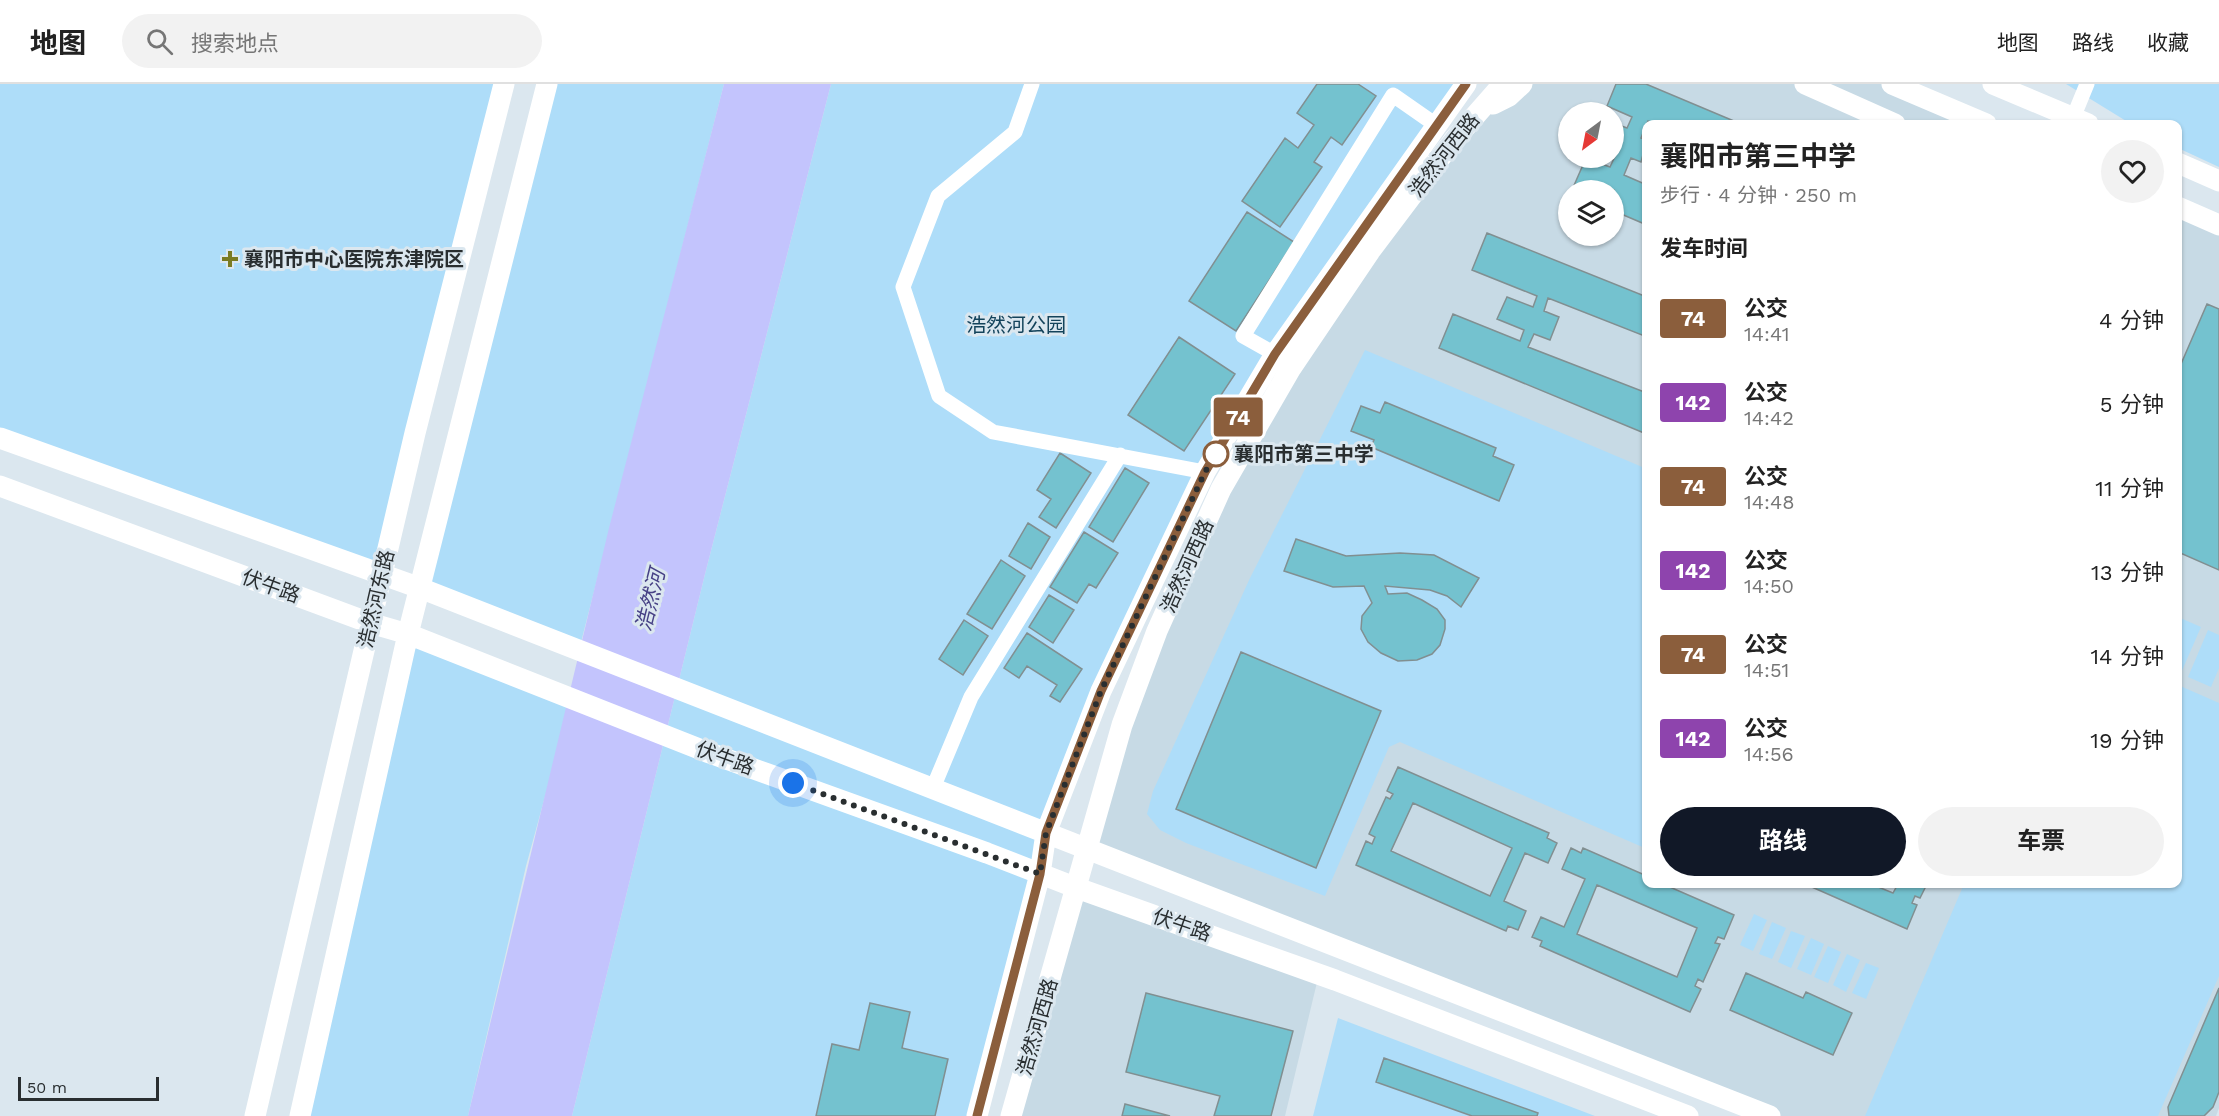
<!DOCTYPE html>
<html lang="zh">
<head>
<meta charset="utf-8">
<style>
  :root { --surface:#fff; --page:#f2f2f2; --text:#222; --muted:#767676; --line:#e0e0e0; --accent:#111827 }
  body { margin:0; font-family:"Work Sans","Noto Sans SC",sans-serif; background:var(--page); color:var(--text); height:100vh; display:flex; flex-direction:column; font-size:22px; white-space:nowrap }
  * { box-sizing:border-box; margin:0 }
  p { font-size:20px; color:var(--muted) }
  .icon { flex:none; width:33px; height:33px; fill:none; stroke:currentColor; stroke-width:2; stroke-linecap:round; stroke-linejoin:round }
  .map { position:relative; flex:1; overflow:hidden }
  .panel { position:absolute; left:1642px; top:36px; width:540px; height:768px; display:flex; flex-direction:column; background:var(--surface); border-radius:12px; box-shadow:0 2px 4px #0004 }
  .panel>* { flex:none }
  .badge { padding:0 12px; border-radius:4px; font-size:21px; line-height:39px }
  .needle { width:39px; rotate:212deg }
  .tools { position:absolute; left:1558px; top:18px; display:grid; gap:12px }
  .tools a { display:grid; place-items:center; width:66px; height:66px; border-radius:50%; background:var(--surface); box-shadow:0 2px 4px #0004; font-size:30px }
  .scale { position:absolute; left:18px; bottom:15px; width:141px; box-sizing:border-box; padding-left:6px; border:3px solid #292e30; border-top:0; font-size:16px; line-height:21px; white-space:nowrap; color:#292e30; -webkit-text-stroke:4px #dbe7ef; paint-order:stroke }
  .you { position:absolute; width:30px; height:30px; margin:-15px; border:4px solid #fff; border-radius:50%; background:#1a73e8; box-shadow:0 0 0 9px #1a73e833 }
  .map>.badge { position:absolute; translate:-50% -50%; box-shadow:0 0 0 3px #fff }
  h2 { padding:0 18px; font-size:22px; line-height:54px }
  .round { display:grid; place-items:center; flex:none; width:63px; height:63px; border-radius:32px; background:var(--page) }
  .head { display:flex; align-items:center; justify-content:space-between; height:102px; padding:0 18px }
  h1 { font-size:28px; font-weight:700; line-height:45px }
  .cta { display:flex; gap:12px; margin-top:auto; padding:12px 18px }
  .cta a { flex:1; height:69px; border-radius:36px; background:var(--accent); color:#fff; font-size:24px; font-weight:700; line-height:69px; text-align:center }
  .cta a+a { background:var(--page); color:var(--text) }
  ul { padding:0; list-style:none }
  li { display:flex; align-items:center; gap:18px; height:84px; padding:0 18px }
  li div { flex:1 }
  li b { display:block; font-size:22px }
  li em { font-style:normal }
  li .badge { min-width:66px; font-weight:700; text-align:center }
  header { display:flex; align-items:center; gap:36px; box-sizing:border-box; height:84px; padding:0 30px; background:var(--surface); border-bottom:2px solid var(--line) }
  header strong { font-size:28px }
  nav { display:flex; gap:33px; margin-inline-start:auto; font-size:21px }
  .search { width:420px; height:54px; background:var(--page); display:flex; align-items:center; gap:15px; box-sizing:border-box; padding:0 21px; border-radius:33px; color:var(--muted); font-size:22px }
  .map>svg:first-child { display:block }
  .built { fill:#c7dae5; fill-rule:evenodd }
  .green { fill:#aeddf9 }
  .water { fill:#c3c4fd }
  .building { fill:#74c2cf; stroke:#818f91; stroke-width:1.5; fill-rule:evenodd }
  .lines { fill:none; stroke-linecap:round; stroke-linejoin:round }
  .street { stroke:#fff; stroke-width:15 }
  .secondary { stroke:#fff; stroke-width:21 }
  .line-casing { stroke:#fff; stroke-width:14 }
  .line { stroke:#8b5e3c; stroke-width:9 }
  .walk { stroke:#292e30; stroke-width:6; stroke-dasharray:0 10.8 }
  .poi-dot { fill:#7a7b23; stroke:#dbe7ef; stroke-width:2 }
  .stop-dot { fill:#fff; stroke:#8b5e3c; stroke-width:3 }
  .labels { text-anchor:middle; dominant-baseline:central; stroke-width:6; stroke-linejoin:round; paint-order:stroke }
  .street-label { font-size:20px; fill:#292e30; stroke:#dbe7ef }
  .poi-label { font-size:20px; font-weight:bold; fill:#292e30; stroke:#dbe7ef; text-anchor:start }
  .park-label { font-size:20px; fill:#13435b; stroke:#dbe7ef }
  .stop-label { font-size:20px; font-weight:bold; fill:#292e30; stroke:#dbe7ef; text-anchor:start }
  .water-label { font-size:21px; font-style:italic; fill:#474286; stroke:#dbe7ef }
</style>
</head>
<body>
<header>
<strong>地图</strong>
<div class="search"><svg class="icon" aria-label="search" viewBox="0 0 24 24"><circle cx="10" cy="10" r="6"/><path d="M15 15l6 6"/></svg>搜索地点</div>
<nav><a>地图</a><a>路线</a><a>收藏</a></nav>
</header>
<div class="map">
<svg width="2219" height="1032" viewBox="0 0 2219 1032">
  <rect width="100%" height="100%" fill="#dbe7ef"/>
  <!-- built -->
  <path class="built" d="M1503 0H1897L1989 40H1647V800H2178V123L2219 141V1024L2216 1032H1770L1087 765 1156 551 1291 284ZM1569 28H1614V74H1569ZM1569 106H1614V152H1569Z
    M1077 804 1319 890 1285 1032H1012Z"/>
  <!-- green -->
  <path class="green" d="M0 0H504L382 492 0 354Z
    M547 0H724L579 566 420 504Z
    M831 0H1466L1205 388 1133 538 1040 790 977 1032H572L705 490Z
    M2066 0H2219V83L2178 64V40H2131Z
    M1365 266 1647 385V765L1400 658 1389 663 1325 812 1186 759 1160 746 1147 730 1153 707 1250 494Z
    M2178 533 2201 543 2181 589 2178 588Z
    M2208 546 2219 551V584L2211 603 2188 593Z
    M408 550 572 614 526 782 468 1032H299Z
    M2178 601 2219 619V892L2158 1032H1865L1964 800H2178Z
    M1754 830 1767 836 1753 867 1740 861Z
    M1772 838 1786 844 1772 875 1759 870Z
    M1791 847 1805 852 1791 884 1778 878Z
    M1811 854 1824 860 1811 891 1797 885Z
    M1828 862 1841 868 1828 899 1814 893Z
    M1847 870 1860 876 1846 908 1833 901Z
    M1866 879 1879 884 1866 915 1852 909Z
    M1338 934 1595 1032H1313Z"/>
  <!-- water -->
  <path class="water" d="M724 0H831L705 490 572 1032H468L609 444Z"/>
  <!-- building -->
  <path class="building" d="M1317 0H1358L1376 12 1342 61 1331 53 1314 78 1322 83 1280 143 1242 117 1285 54 1298 64 1314 41 1297 29Z
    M1616 0H1646L1741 40H1656L1648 37 1641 54 1647 56 1641 78 1631 74 1624 91 1647 101V141L1614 127V106H1572L1586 74 1610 83 1616 70 1614 39 1627 44 1632 33 1607 22Z
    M1247 128 1294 158 1236 247 1189 217Z
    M1487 149 1647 213V253L1548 214 1544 227 1559 233 1550 256 1534 250 1528 263 1647 309V343L1644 349 1439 264 1453 230 1520 257 1524 246 1497 235 1507 213 1533 223 1537 212 1472 186Z
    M2207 220 2219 225V486L2178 468V287Z
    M1179 253 1235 290 1184 367 1128 331Z
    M1385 318 1496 364 1493 372 1514 381 1499 417 1371 363 1374 356 1351 347 1361 322 1380 329Z
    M1060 369 1091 389 1056 444 1039 433 1051 415 1037 406Z
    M1125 384 1149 399 1113 458 1089 443Z
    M1028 439 1050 453 1031 485 1009 472Z
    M1084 448 1118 469 1096 504 1089 500 1077 519 1050 503Z
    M1296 455 1346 472 1400 469 1434 471 1479 494 1461 523 1447 512 1430 506 1385 502 1388 510 1407 509 1422 516 1437 525 1445 536V545L1440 561 1432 570 1417 576 1398 577 1381 569 1368 558 1361 545 1362 532 1372 519 1364 502 1333 503 1284 487Z
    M1001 476 1025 492 992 545 967 530Z
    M1049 511 1074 526 1053 559 1029 543Z
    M964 536 988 552 963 591 939 575Z
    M1027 549 1082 585 1060 618 1050 612 1057 601 1027 582 1019 594 1004 584Z
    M1241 568 1381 627 1316 784 1176 725Z
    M1398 683 1549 749 1547 754 1557 759 1548 779 1525 769 1504 817 1526 827 1518 846 1508 842 1506 847 1356 781 1366 757 1372 760 1375 753 1369 750 1386 713 1390 715 1393 710 1387 707ZM1413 719 1512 764 1490 812 1391 767Z
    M1571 764 1581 769 1583 764 1647 792V800H1663L1734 831 1724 855 1718 853 1715 859 1720 860 1703 898 1698 895 1695 902 1701 905 1690 928 1540 862 1542 857 1532 853 1541 833 1564 843 1585 795 1562 785ZM1597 801 1697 844 1677 893 1577 850Z
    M1805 800H1871L1893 809 1898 800H1927L1920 814 1915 812 1912 819 1917 821 1907 845Z
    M1746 889 1803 914 1806 908 1852 929 1833 971 1730 926Z
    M2219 904V1008L2213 1023 2204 1032H2169L2168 1023Z
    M1146 909 1293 947 1271 1032H1214L1220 1012 1126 988Z
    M870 919 910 928 902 964 948 975 935 1032H816L832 960 859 966Z
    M1384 974 1538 1029 1537 1032H1472L1376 998Z
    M1125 1020 1170 1032H1122Z"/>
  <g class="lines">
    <!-- street -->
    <path class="street" d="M1032 0 1015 48 938 112 903 203 939 312 993 348 1205 388
      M2073 34 2087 0
      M1275 270 1243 252 1393 11 1436 41
      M933 704 971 613 1120 371"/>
    <!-- secondary -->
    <path class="secondary" d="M1805 0 1895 40
      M1892 0 1986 40
      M1993 0 2088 40
      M1493 20 1509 12 1522 0
      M2178 79 2219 97
      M2178 123 2219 141
      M0 354 420 504 1770 1032
      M0 402 370 539 408 550 707 668 987 769 1077 804 1335 896 1688 1032
      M255 1032 415 349 504 0
      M300 1032 408 550 547 0
      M977 1032 1040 790 1046 749 1101 607 1205 388 1275 270 1466 0
      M1011 1032 1122 641 1157 547 1221 405 1291 284 1370 167 1453 57 1503 0"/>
  </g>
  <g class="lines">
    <!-- line casing -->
    <g class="line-casing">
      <path id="line" d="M977 1032 1040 790 1046 749 1101 607 1205 388 1275 270 1466 0"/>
    </g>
    <!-- line -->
    <use href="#line" class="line"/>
    <!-- walk -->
    <path class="walk" d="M793 699 1040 790 1046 749 1101 607 1205 388 1216 370"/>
  </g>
  <!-- markers -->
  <path class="poi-dot" d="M227 166h6v6h6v6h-6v6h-6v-6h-6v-6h6z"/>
  <circle class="stop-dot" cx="1216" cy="370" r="12"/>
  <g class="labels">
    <!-- street labels -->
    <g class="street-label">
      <text transform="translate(1444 71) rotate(-52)">浩然河西路</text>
      <text transform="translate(1187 482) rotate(-66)">浩然河西路</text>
      <text transform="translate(271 502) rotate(20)">伏牛路</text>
      <text transform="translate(376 515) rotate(-77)">浩然河东路</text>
      <text transform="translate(725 674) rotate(20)">伏牛路</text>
      <text transform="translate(1182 841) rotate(19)">伏牛路</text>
      <text transform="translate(1037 943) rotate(-74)">浩然河西路</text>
    </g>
    <!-- poi labels -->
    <g class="poi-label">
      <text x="244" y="175">襄阳市中心医院东津院区</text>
    </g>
    <!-- park labels -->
    <g class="park-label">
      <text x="1016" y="241">浩然河公园</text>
    </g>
    <!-- stop labels -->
    <g class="stop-label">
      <text x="1234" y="370">襄阳市第三中学</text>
    </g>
    <!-- water labels -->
    <g class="water-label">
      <text transform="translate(650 516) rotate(-76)">浩然河</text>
    </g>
  </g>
</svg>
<div class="tools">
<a><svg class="needle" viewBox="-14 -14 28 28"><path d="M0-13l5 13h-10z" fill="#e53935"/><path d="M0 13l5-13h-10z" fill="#767676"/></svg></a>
<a><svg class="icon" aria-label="layers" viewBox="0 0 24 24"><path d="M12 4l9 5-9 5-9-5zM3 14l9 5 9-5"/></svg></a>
</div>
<div class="scale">50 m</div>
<div class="you" style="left:793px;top:699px"></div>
<b class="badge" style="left:1238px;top:333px;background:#8b5e3c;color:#fff">74</b>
<section class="panel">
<div class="head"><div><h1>襄阳市第三中学</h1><p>步行 · 4 分钟 · 250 m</p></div><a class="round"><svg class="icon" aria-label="heart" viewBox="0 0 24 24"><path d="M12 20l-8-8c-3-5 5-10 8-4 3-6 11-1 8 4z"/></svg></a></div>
<h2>发车时间</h2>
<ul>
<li><span class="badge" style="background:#8b5e3c;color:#fff">74</span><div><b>公交</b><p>14:41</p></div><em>4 分钟</em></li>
<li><span class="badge" style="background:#8e44ad;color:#fff">142</span><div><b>公交</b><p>14:42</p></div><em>5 分钟</em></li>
<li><span class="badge" style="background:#8b5e3c;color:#fff">74</span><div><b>公交</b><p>14:48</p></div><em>11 分钟</em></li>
<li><span class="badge" style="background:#8e44ad;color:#fff">142</span><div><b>公交</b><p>14:50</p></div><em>13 分钟</em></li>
<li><span class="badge" style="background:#8b5e3c;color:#fff">74</span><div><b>公交</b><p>14:51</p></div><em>14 分钟</em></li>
<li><span class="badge" style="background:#8e44ad;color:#fff">142</span><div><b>公交</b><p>14:56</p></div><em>19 分钟</em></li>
</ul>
<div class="cta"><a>路线</a><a>车票</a></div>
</section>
</div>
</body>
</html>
